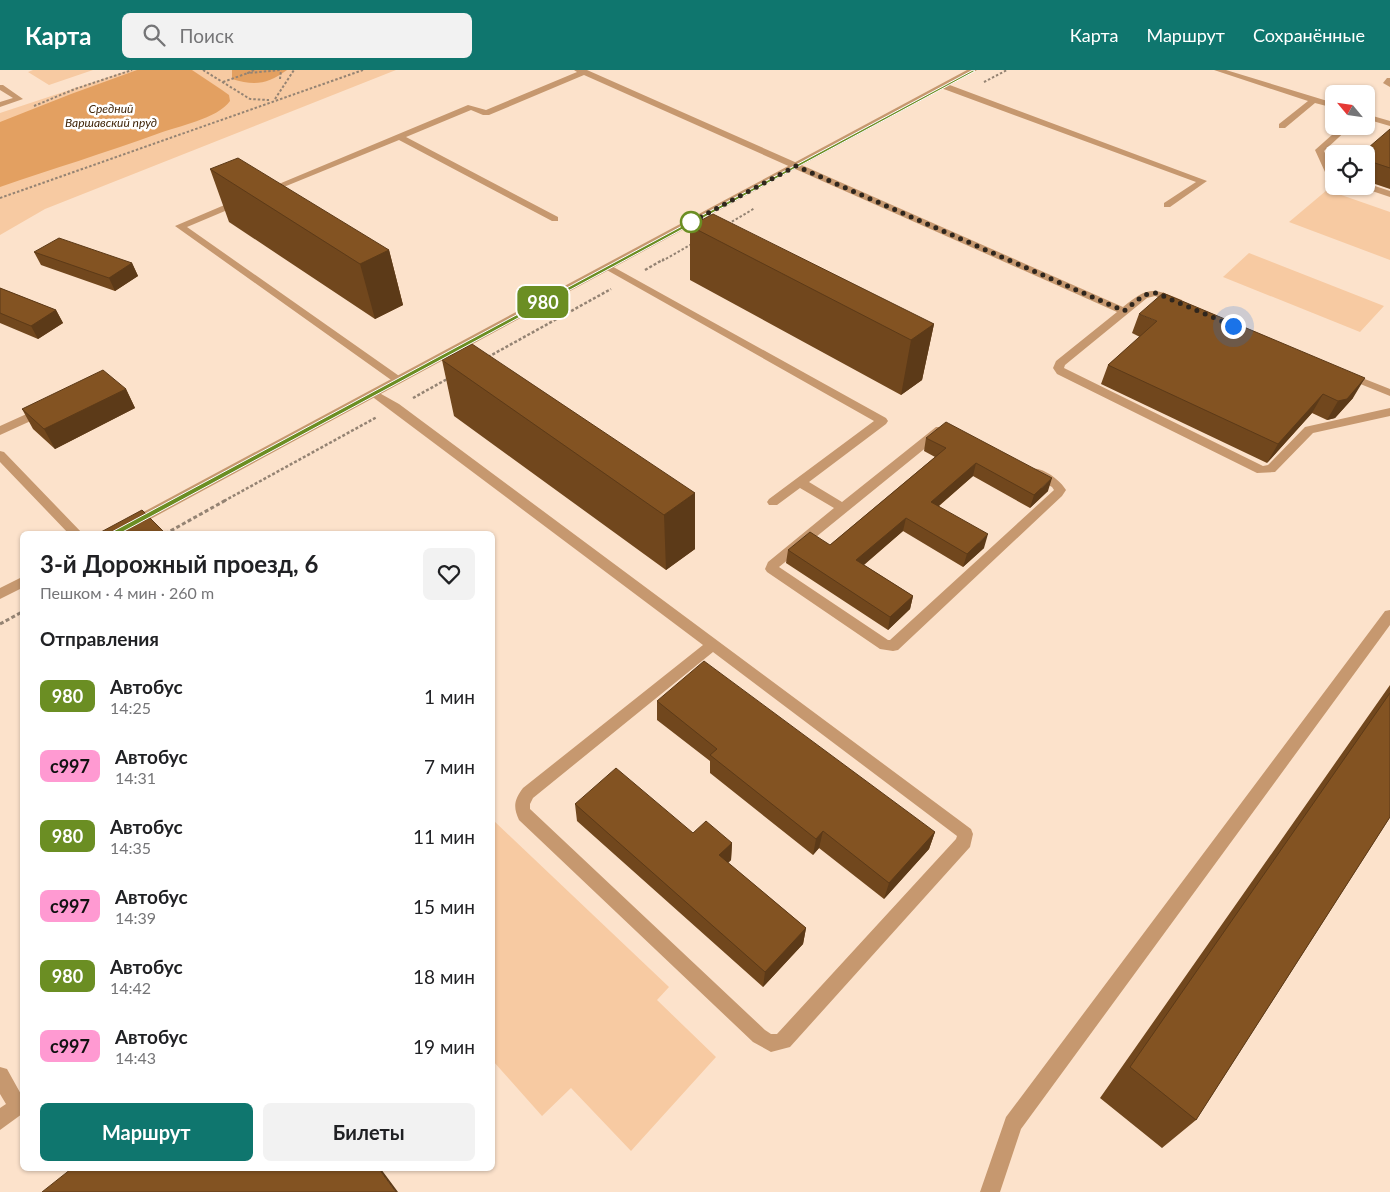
<!DOCTYPE html>
<html lang="ru">
<head>
<meta charset="utf-8">
<style>
  :root { --surface:#fff; --page:#f2f2f2; --text:#202124; --muted:#757577; --accent:#0f766e }
  body { margin:0; font-family:Lato,sans-serif; background:var(--page); color:var(--text); height:100vh; display:flex; flex-direction:column; font-size:19px; white-space:nowrap }
  * { box-sizing:border-box; margin:0 }
  p { font-size:16px; color:var(--muted) }
  .icon { flex:none; width:28px; height:28px; fill:none; stroke:currentColor; stroke-width:2; stroke-linecap:round; stroke-linejoin:round }
  .map { position:relative; flex:1; overflow:hidden }
  .details { position:absolute; left:20px; top:461px; width:475px; height:640px; display:flex; flex-direction:column; background:var(--surface); border-radius:8px; box-shadow:0 1px 4px #0004 }
  .details>* { flex:none }
  .badge { padding:0 10px; border-radius:8px; font-size:18px; line-height:32px }
  .needle { width:32px; rotate:299deg }
  .controls { position:absolute; left:1325px; top:15px; display:grid; gap:10px }
  .controls a { display:grid; place-items:center; width:50px; height:50px; border-radius:8px; background:var(--surface); box-shadow:0 1px 4px #0004; font-size:25px }
  .you { position:absolute; width:25px; height:25px; margin:-12px; border:4px solid #fff; border-radius:50%; background:#1a73e8; box-shadow:0 0 0 8px #1a73e833 }
  .map>.badge { position:absolute; translate:-50% -50%; box-shadow:0 0 0 2px #fff }
  h2 { padding:0 20px; font-size:19px; line-height:45px }
  .round { display:grid; place-items:center; flex:none; width:52px; height:52px; border-radius:8px; background:var(--page) }
  .summary { display:flex; align-items:center; justify-content:space-between; height:85px; padding:0 20px }
  h1 { font-size:24px; font-weight:700; line-height:38px }
  .button { display:flex; gap:10px; margin-top:auto; padding:10px 20px }
  .button a { flex:1; height:58px; border-radius:8px; background:var(--accent); color:#fff; font-size:20px; font-weight:700; line-height:58px; text-align:center }
  .button a+a { background:var(--page); color:var(--text) }
  ul { padding:0; list-style:none }
  li { display:flex; align-items:center; gap:15px; height:70px; padding:0 20px }
  li div { flex:1 }
  li b { display:block; font-size:19px }
  li em { font-style:normal }
  li .badge { min-width:55px; font-weight:700; text-align:center }
  header { display:flex; align-items:center; gap:30px; box-sizing:border-box; height:70px; padding:0 25px; background:var(--accent); color:#fff }
  header strong { font-size:24px }
  nav { display:flex; gap:28px; margin-inline-start:auto; font-size:18px }
  .search { width:350px; height:45px; background:var(--page); display:flex; align-items:center; gap:12px; box-sizing:border-box; padding:0 18px; border-radius:8px; color:var(--muted); font-size:19px }
  .map>svg:first-child { display:block }
  .green { fill:#f7caa2 }
  .water { fill:#e3a061 }
  .lines { fill:none; stroke-linecap:round; stroke-linejoin:round }
  .path-far2 { stroke:#948373; stroke-width:2; stroke-dasharray:2.5 2; stroke-linecap:butt }
  .path-far1 { stroke:#948373; stroke-width:2.5; stroke-dasharray:3 2; stroke-linecap:butt }
  .path { stroke:#948373; stroke-width:3; stroke-dasharray:4 2.5; stroke-linecap:butt }
  .service { fill:#c6986f; fill-rule:evenodd }
  .tertiary { fill:#c6986f; fill-rule:evenodd }
  .wall { fill:#71471d }
  .shaded-wall { fill:#5c3a18 }
  .building { fill:#835322; stroke:#5c3a18 }
  .line { fill:#6b8e23; stroke:#fff }
  .walk { stroke:#2f261d; stroke-width:5; stroke-dasharray:0 9 }
  .stop-dot { fill:#fff; stroke:#6b8e23; stroke-width:2.5 }
  .labels { text-anchor:middle; dominant-baseline:central; stroke-width:5; stroke-linejoin:round; paint-order:stroke }
  .far-water-label { font-size:12px; font-style:italic; fill:#402509; stroke:#fff }
</style>
</head>
<body>
<header>
<strong>Карта</strong>
<div class="search"><svg class="icon" aria-label="search" viewBox="0 0 24 24"><circle cx="10" cy="10" r="6"/><path d="M15 15l6 6"/></svg>Поиск</div>
<nav><a>Карта</a><a>Маршрут</a><a>Сохранённые</a></nav>
</header>
<div class="map">
<svg width="1390" height="1122" viewBox="0 0 1390 1122">
  <rect width="100%" height="100%" fill="#fce2cb"/>
  <!-- green -->
  <path class="green" d="M33 0H93L49 15 28 2Z
    M130 0H396L45 139 0 165V43Z
    M1327 120 1390 142V190L1289 152Z
    M1249 183 1384 236 1360 262 1223 207Z
    M493 750 669 917 657 930 716 987 631 1081 571 1018 542 1046 493 991Z"/>
  <!-- water -->
  <path class="water" d="M137 0H192L222 20 229 25 230 31C217 49 178 56 157 64 105 83 52 99 0 117V52L71 24Z
    M232 0H287C268 14 255 16 232 9Z"/>
  <g class="lines">
    <!-- path-far2 -->
    <path class="path-far2" d="M203 0 250 29 269 30
      M254 0 248 3 281 0
      M280 9 281 0
      M223 12 248 3
      M984 12 1007 0
      M275 29 294 0
      M34 36 75 19 132 0
      M0 128 363 0
      M728 154 755 138
      M662 191 692 174"/>
    <!-- path-far1 -->
    <path class="path-far1" d="M645 200 664 189
      M488 287 611 219
      M413 328 449 308
      M224 431 377 347"/>
    <!-- path -->
    <path class="path" d="M165 464 226 430
      M0 554 22 542"/>
    <!-- service -->
    <path class="service" d="M574 0H587L1123 237C1149 216 1152 218 1182 230V234L1178 235 1155 226 1147 228 1065 295 1064 298 1263 396 1268 395 1305 357 1390 338V346L1313 363 1275 402 1257 403 1057 304 1053 298 1056 291 1117 242 584 5 489 45H483L471 40 406 67 558 147V151H552L399 70 269 123H263L262 121 468 35 486 40 577 2Z
      M1214 0H1226L1334 33V38L1315 33 1285 58H1279V54L1308 31Z
      M1387 8H1390V17L1383 13Z
      M941 14H947L1207 111 1170 137H1164V133L1196 112 941 18Z
      M0 15H3L23 29 0 37V32L13 28 0 20Z
      M1366 44 1390 51V56L1366 49Z
      M1342 56H1351L1324 81 1334 101V108L1325 102 1315 80Z
      M1366 113 1390 121V127L1363 118 1362 116H1366Z
      M241 128 244 129V133L187 157 402 308 404 310 402 312H394L175 156Z
      M608 194 886 348 888 351 886 354 809 412 842 432 936 357H944L946 360 944 363 779 497 888 570H890L1054 420 1052 417 1030 405 1028 402 1030 399C1042 396 1060 410 1066 420L1062 426 898 580 893 581 880 579 767 502 765 499 768 492 834 438 800 418 777 435H769L767 432 769 429 874 351 605 199V195Z
      M1347 302 1390 319V326L1343 307 1342 305Z
      M374 320 399 334 971 759 973 764 970 777 790 977 771 982 753 972 519 750C513 737 514 730 523 718L703 575 370 325 368 323ZM713 582 957 766 956 769 777 964H771L765 960 530 739V734L533 728Z
      M42 337 46 338 48 341 46 344 0 365V356Z
      M0 381 4 382 83 464H69L0 392Z
      M1390 540V555L1021 1059 1000 1122H980L1006 1047 1385 541Z
      M0 997 7 999 22 1026V1044L0 1060V1038L6 1034 0 1024Z"/>
    <!-- tertiary -->
    <path class="tertiary" d="M967 0H977L123 464H106L108 461Z
      M22 507V518L0 529V518Z"/>
  </g>
  <!-- wall -->
  <path class="wall" d="M1390 59V119L1366 111V84Z
    M210 99 389 180 403 235 375 249 229 152Z
    M690 156 934 254 922 310 901 325 690 210Z
    M34 182 132 193 138 206 115 221 41 195Z
    M0 218 56 240 63 253 38 269 0 253Z
    M1139 244 1353 328 1335 348 1327 350 1312 343 1267 393 1101 314 1108 295 1140 267 1132 263Z
    M442 290 695 423V479L666 500 454 346Z
    M126 319 135 338 55 379 33 359 22 339Z
    M926 368 1048 421 1030 438 973 406 939 436 984 478 963 497 903 461 864 495 913 526 910 539 888 560 786 493 788 480 830 475 935 387 924 381Z
    M1390 615V747L1196 1050 1162 1078 1100 1028Z
    M657 631 935 762 929 779 884 829 819 778 813 785 710 703V691L657 650Z
    M575 734 732 773 731 790 728 793 806 858 803 874 763 917 577 751Z"/>
  <!-- shaded-wall -->
  <path class="shaded-wall" d="M389 180 403 235 375 249 360 194Z
    M132 193 138 206 115 221 109 208Z
    M56 240 63 253 38 269 31 256Z
    M934 254 922 310 901 325 911 270Z
    M1365 308 1353 328 1335 348 1327 350 1338 331Z
    M126 319 135 338 55 379 44 359Z
    M1323 324 1312 343 1267 393 1278 374Z
    M976 393 973 406 928 445 931 432Z
    M1052 408 1048 421 1030 438 1034 425Z
    M695 423V479L666 500 664 445Z
    M906 448 903 461 854 503 856 490Z
    M988 464 984 478 963 497 967 484Z
    M913 526 910 539 888 560 890 547Z
    M823 761 819 778 813 785 816 769Z
    M935 762 929 779 884 829 889 813Z
    M732 773 731 790 718 802 719 785Z
    M806 858 803 874 763 917 765 902Z
    M379 1099H381L398 1122H396Z"/>
  <!-- building -->
  <path class="building" d="M1390 59V98L1366 90V84H1361Z
    M238 88 389 180 360 194 210 99Z
    M713 144 934 254 911 270 690 156Z
    M59 168 132 193 109 208 34 182Z
    M0 218 56 240 31 256 0 243Z
    M1163 223 1365 308 1347 329 1338 331 1323 324 1278 374 1108 295 1157 251 1139 244Z
    M472 274 695 423 664 445 442 290Z
    M103 300 126 319 44 359 22 339Z
    M946 352 1052 408 1034 425 976 393 931 432 988 464 967 484 906 448 856 490 913 526 890 547 788 480 810 462 830 475 946 378 926 368Z
    M142 440 166 464H102L101 462Z
    M704 591 935 762 889 813 823 761 816 769 710 685 717 679 657 631Z
    M1390 623V747L1196 1050 1130 997Z
    M616 698 693 763 706 751 732 773 719 785 806 858 765 902 575 734Z
    M71 1099H379L396 1122H42Z"/>
  <!-- line -->
  <path class="line" d="M973 0 975 1 115 466H109L108 464Z"/>
  <g class="lines">
    <!-- walk -->
    <path class="walk" d="M691 152 684 156 796 96 1124 241 1144 225 1156 223 1233 256"/>
  </g>
  <!-- markers -->
  <circle class="stop-dot" cx="691" cy="152" r="10"/>
  <g class="labels">
    <!-- far-water labels -->
    <g class="far-water-label">
      <text x="111" y="38">Средний<tspan x="111" dy="14">Варшавский пруд</tspan></text>
    </g>
  </g>
</svg>
<div class="controls">
<a><svg class="needle" viewBox="-14 -14 28 28"><path d="M0-13l5 13h-10z" fill="#e53935"/><path d="M0 13l5-13h-10z" fill="#757577"/></svg></a>
<a><svg class="icon" aria-label="locate" viewBox="0 0 24 24"><circle cx="12" cy="12" r="6"/><path d="M12 2v4M12 18v4M2 12h4M18 12h4"/></svg></a>
</div>
<div class="you" style="left:1233px;top:256px"></div>
<b class="badge" style="left:543px;top:232px;background:#6b8e23;color:#fff">980</b>
<section class="details">
<div class="summary"><div><h1>3-й Дорожный проезд, 6</h1><p>Пешком · 4 мин · 260 m</p></div><a class="round"><svg class="icon" aria-label="heart" viewBox="0 0 24 24"><path d="M12 20l-8-8c-3-5 5-10 8-4 3-6 11-1 8 4z"/></svg></a></div>
<h2>Отправления</h2>
<ul>
<li><span class="badge" style="background:#6b8e23;color:#fff">980</span><div><b>Автобус</b><p>14:25</p></div><em>1 мин</em></li>
<li><span class="badge" style="background:#ff9ad2;color:#111">с997</span><div><b>Автобус</b><p>14:31</p></div><em>7 мин</em></li>
<li><span class="badge" style="background:#6b8e23;color:#fff">980</span><div><b>Автобус</b><p>14:35</p></div><em>11 мин</em></li>
<li><span class="badge" style="background:#ff9ad2;color:#111">с997</span><div><b>Автобус</b><p>14:39</p></div><em>15 мин</em></li>
<li><span class="badge" style="background:#6b8e23;color:#fff">980</span><div><b>Автобус</b><p>14:42</p></div><em>18 мин</em></li>
<li><span class="badge" style="background:#ff9ad2;color:#111">с997</span><div><b>Автобус</b><p>14:43</p></div><em>19 мин</em></li>
</ul>
<div class="button"><a>Маршрут</a><a>Билеты</a></div>
</section>
</div>
</body>
</html>
